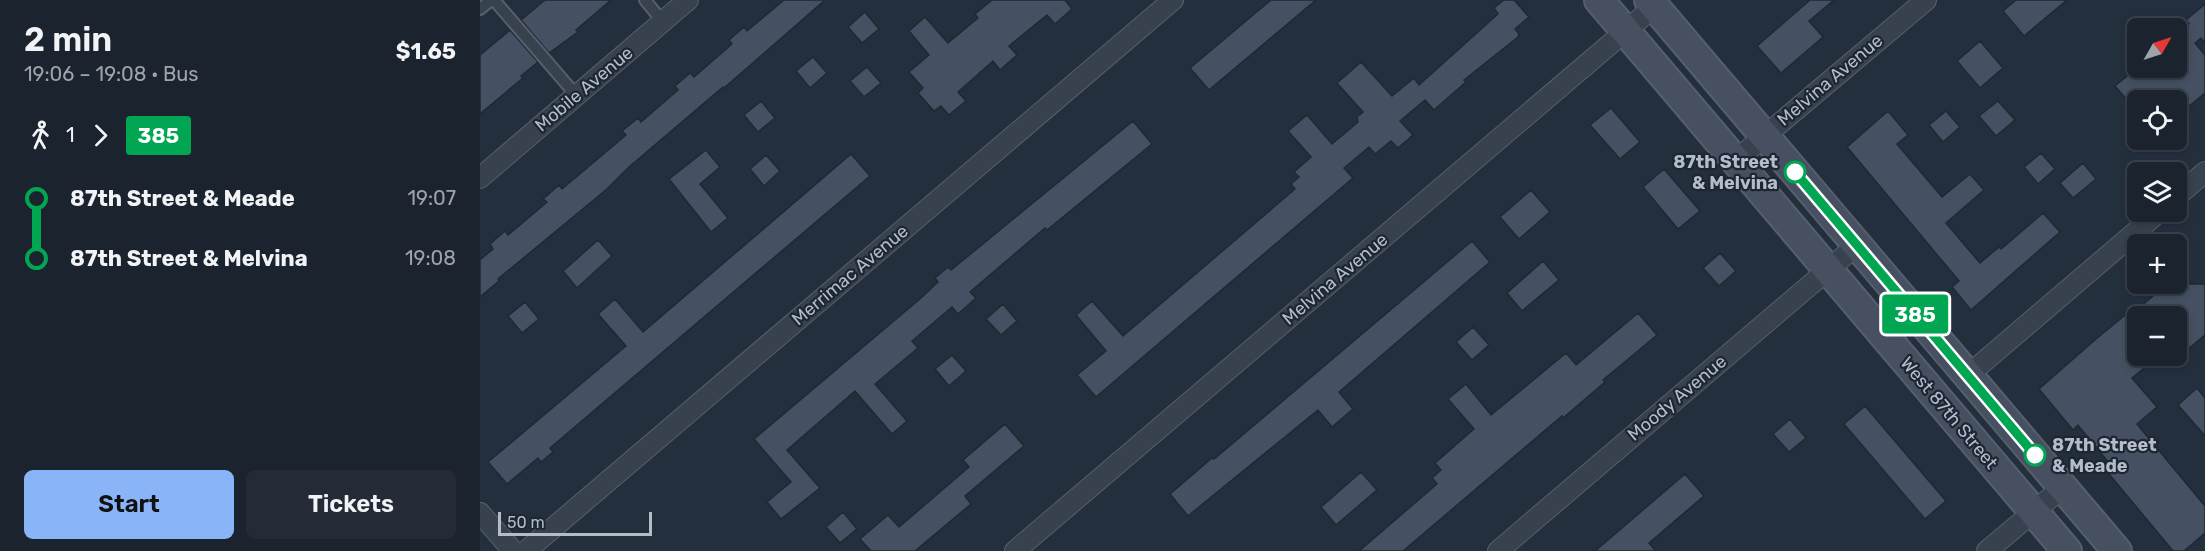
<!DOCTYPE html>
<html lang="en">
<head>
<meta charset="utf-8">
<style>
  :root { --surface:#1b232e; --page:#242b36; --text:#f1f3f6; --muted:#a0a4aa; --line:#39404a; --accent:#8ab4f8 }
  body { margin:0; font-family:Rubik,sans-serif; background:var(--page); color:var(--text); height:100vh; display:flex; flex-direction:column; font-size:22px; white-space:nowrap }
  * { box-sizing:border-box; margin:0 }
  p { font-size:20px; color:var(--muted) }
  .icon { flex:none; width:33px; height:33px; fill:none; stroke:currentColor; stroke-width:2; stroke-linecap:round; stroke-linejoin:round }
  .map { position:relative; flex:1; overflow:hidden }
  .sheet { display:flex; flex-direction:column; background:var(--surface); width:480px }
  .sheet>* { flex:none }
  .badge { padding:0 12px; border-radius:4px; font-size:21px; line-height:39px }
  .needle { width:39px; rotate:51deg }
  .buttons { position:absolute; left:1647px; top:18px; display:grid; gap:12px }
  .buttons a { display:grid; place-items:center; width:60px; height:60px; border-radius:9px; background:var(--surface); box-shadow:0 3px 9px #0003,0 0 0 2px var(--line); font-size:30px }
  .scale { position:absolute; left:18px; bottom:15px; width:154px; box-sizing:border-box; padding-left:6px; border:3px solid #b4bcc9; border-top:0; font-size:16px; line-height:21px; white-space:nowrap; color:#b4bcc9; -webkit-text-stroke:4px #1d2633; paint-order:stroke }
  .map>.badge { position:absolute; translate:-50% -50%; box-shadow:0 0 0 3px #fff }
  .legs { display:flex; align-items:center; gap:9px; height:66px; padding:0 24px; font-size:20px }
  .legs p { margin-inline-start:auto }
  .head { display:flex; align-items:center; justify-content:space-between; height:102px; padding:0 24px }
  h1 { font-size:33px; font-weight:600; line-height:45px }
  .cta { display:flex; gap:12px; margin-top:auto; padding:12px 24px }
  .cta a { flex:1; height:69px; border-radius:9px; background:var(--accent); color:#111; font-size:24px; font-weight:600; line-height:69px; text-align:center }
  .cta a+a { background:var(--page); color:var(--text) }
  ul { padding:0 24px; list-style:none }
  li { display:flex; align-items:center; gap:21px; height:60px; font-size:22px }
  li i { display:grid; place-items:center; width:9px; height:100%; margin:0 8px; background:currentColor }
  li i::after { content:''; width:15px; height:15px; margin:-8px; border:4px solid; border-radius:50%; background:var(--surface) }
  li p { margin-inline-start:auto }
  li:first-child i { background:linear-gradient(#0000 50%,currentColor 0) }
  li:last-child i { background:linear-gradient(currentColor 50%,#0000 0) }
  main { display:flex; flex:1; min-height:0 }
  .map>svg:first-child { display:block }
  .building { fill:#455162; stroke:#1f2835; stroke-width:1.5 }
  .lines { fill:none; stroke-linecap:round; stroke-linejoin:round }
  .lane-casing { stroke:#565f6c; stroke-width:14 }
  .street-casing { stroke:#565f6c; stroke-width:22 }
  .secondary-casing { stroke:#565f6c; stroke-width:32 }
  .lane { stroke:#38414e; stroke-width:10 }
  .street { stroke:#38414e; stroke-width:20 }
  .secondary { stroke:#465061; stroke-width:28 }
  .line-1-casing { stroke:#fff; stroke-width:14 }
  .line-1 { stroke:#00a651; stroke-width:9 }
  .stop-1-dot { fill:#fff; stroke:#00a651; stroke-width:3 }
  .labels { text-anchor:middle; dominant-baseline:central; stroke-width:4.5; stroke-linejoin:round; paint-order:stroke }
  .street-label { font-size:18px; fill:#b4bcc9; stroke:#1d2633 }
  .stop-label { font-size:18px; font-weight:bold; fill:#b4bcc9; stroke:#1d2633; text-anchor:end }
</style>
</head>
<body>
<main>
<section class="sheet">
<div class="head"><div><h1>2 min</h1><p>19:06 – 19:08 · Bus</p></div><b>$1.65</b></div>
<div class="legs"><svg class="icon" aria-label="walk" viewBox="0 0 24 24"><circle cx="13" cy="4" r="2"/><path d="M13 8l-2 6 4 7M11 14l-3 7M7 12l3-4h3l4 4"/></svg>1<svg class="icon" aria-label="forward" viewBox="0 0 24 24"><path d="M9 5l7 7-7 7"/></svg><b class="badge" style="background:#00a651;color:#fff">385</b></div>
<ul>
<li><i style="color:#00a651"></i><b>87th Street &amp; Meade</b><p>19:07</p></li>
<li><i style="color:#00a651"></i><b>87th Street &amp; Melvina</b><p>19:08</p></li>
</ul>
<div class="cta"><a>Start</a><a>Tickets</a></div>
</section>
<div class="map">
<svg width="1725" height="551" viewBox="0 0 1725 551">
  <rect width="100%" height="100%" fill="#242f3e"/>
  <!-- building -->
  <path class="building" d="M65 0H131L96 30 98 32 69 53 41 20Z
    M304 0H345L244 88 243 87 149 167 127 189 18 279 19 281 0 297V258L1 259 13 249 10 244 25 231 28 235 67 202 63 199 79 185 82 189 146 135 142 131 158 118 161 122 198 90 195 86 210 73 214 77 252 44 249 40 264 27 267 31Z
    M512 0H585L592 9 575 24 567 15 529 46 537 55 520 70 513 61 478 92 486 101 469 115 461 106 454 111 438 93 443 88 429 72 449 55 429 31 445 17 468 43 498 18 495 14Z
    M791 0H836L729 90 710 68Z
    M1024 0H1034L1049 17 1035 29 1039 34 1038 37 984 80 986 82 954 110 945 100 920 121 933 135 918 148 911 141 895 154 889 147 864 168 873 178 616 397 597 375 626 351 596 315 612 301 643 336 815 189 811 184 819 177 814 172 831 157 808 131 827 115 852 144 878 122 877 117 883 112 857 83 881 62 912 96 934 78 939 85 1018 14 1014 8Z
    M1330 0H1354L1329 21 1343 37 1301 73 1277 46Z
    M1536 0H1587L1544 36 1523 11Z
    M1725 4V43L1721 38 1715 43 1725 55V93L1696 117V100H1647L1635 86 1657 68H1696V35L1709 24 1706 20Z
    M385 12 399 29 382 43 368 27Z
    M30 30 58 62 41 76 43 78 0 114V55Z
    M1500 41 1523 68 1500 88 1477 61Z
    M333 57 347 73 330 88 316 71Z
    M387 67 401 83 384 97 370 81Z
    M281 101 295 118 278 132 264 115Z
    M1518 101 1535 120 1516 136 1499 116Z
    M1131 108 1160 142 1140 159 1110 125Z
    M1408 111 1428 135 1417 144 1462 197 1490 174 1504 190 1466 223 1500 263 1519 247 1521 249 1563 213 1580 232 1491 310 1472 287 1479 281 1367 147Z
    M1466 111 1480 127 1463 142 1449 125Z
    M653 121 672 144 567 230 565 228 490 292 496 298 478 314 472 307 432 341 438 348 395 384 427 421 412 434 375 391 307 450 340 488 301 519 287 502 311 482 274 439 441 298 458 282 455 278 468 267 471 270Z
    M226 150 240 167 220 184 248 218 231 232 189 179Z
    M1561 153 1575 169 1558 184 1544 167Z
    M371 154 390 176 70 448 73 452 61 462 58 458 27 484 8 462 146 346 118 314 135 299 163 332Z
    M286 155 300 171 284 186 270 169Z
    M1603 163 1616 179 1593 198 1580 183Z
    M1184 169 1220 211 1198 229 1163 187Z
    M1051 190 1070 212 1039 239 1020 217Z
    M118 240 132 256 97 288 83 271Z
    M992 241 1010 262 859 392 873 409 852 427 838 410 708 516 690 494 732 458 734 459Z
    M1240 253 1256 271 1239 286 1223 268Z
    M1063 261 1079 280 1042 311 1027 293Z
    M1687 284H1725V335L1696 359V316H1654L1658 320V356H1679L1652 378 1677 407 1657 424 1725 506V533L1704 551H1693L1629 474 1634 469 1598 425 1593 430 1559 389 1616 339 1650 311 1652 314Z
    M45 302 59 319 42 333 28 316Z
    M523 304 537 321 521 335 506 319Z
    M1158 313 1177 335 1123 380 1125 382 1083 418 1082 416 923 551H879L957 484 952 478 961 470 955 463 994 429 968 399 986 384 1011 415 1086 353 1096 365Z
    M993 327 1009 345 992 360 976 342Z
    M472 355 486 371 469 386 455 369Z
    M1717 388 1725 398V436L1698 405Z
    M1385 406 1466 501 1445 519 1364 424Z
    M1310 419 1326 438 1309 452 1293 434Z
    M525 424 544 446 485 496 491 504 435 551H391L380 539 408 515 419 527 489 467 483 460Z
    M881 472 897 490 856 525 841 507Z
    M1205 474 1224 496 1169 543 1176 551H1115Z
    M363 512 377 529 360 543 346 527Z"/>
  <g class="lines">
    <!-- lane casing -->
    <g class="lane-casing">
      <path id="lane" d="M14 0 96 95
        M165 0 183 22
        M0 9 11 0"/>
    </g>
    <!-- street casing -->
    <g class="street-casing">
      <path id="street" d="M1255 161 1446 0
        M0 178 208 0
        M1696 197 1725 172
        M1487 376 1679 212
        M0 513 33 551
        M46 551 693 0
        M535 551 1175 6
        M1018 551 1377 245
        M1507 551 1583 487"/>
    </g>
    <!-- secondary casing -->
    <g class="secondary-casing">
      <path id="secondary" d="M1119 0 1587 551
        M1169 0 1637 551"/>
    </g>
    <!-- lane -->
    <use href="#lane" class="lane"/>
    <!-- street -->
    <use href="#street" class="street"/>
    <!-- secondary -->
    <use href="#secondary" class="secondary"/>
  </g>
  <g class="lines">
    <!-- line-1 casing -->
    <g class="line-1-casing">
      <path id="line-1" d="M1315 172 1555 455"/>
    </g>
    <!-- line-1 -->
    <use href="#line-1" class="line-1"/>
  </g>
  <!-- markers -->
  <g class="stop-1-dot">
    <circle cx="1315" cy="172" r="10"/>
    <circle cx="1555" cy="455" r="10"/>
  </g>
  <g class="labels">
    <!-- street labels -->
    <g class="street-label">
      <text transform="translate(1350 80) rotate(-40)">Melvina Avenue</text>
      <text transform="translate(104 89) rotate(-40)">Mobile Avenue</text>
      <text transform="translate(370 275) rotate(-40)">Merrimac Avenue</text>
      <text transform="translate(855 279) rotate(-40)">Melvina Avenue</text>
      <text transform="translate(1197 398) rotate(-40)">Moody Avenue</text>
      <text transform="translate(1469 413) rotate(50)">West 87th Street</text>
    </g>
    <!-- stop labels -->
    <g class="stop-label">
      <text x="1298" y="162">87th Street<tspan x="1298" dy="21">&amp; Melvina</tspan></text>
      <text x="1572" y="445" text-anchor="start">87th Street<tspan x="1572" dy="21">&amp; Meade</tspan></text>
    </g>
  </g>
</svg>
<div class="buttons">
<a><svg class="needle" viewBox="-14 -14 28 28"><path d="M0-13l5 13h-10z" fill="#e53935"/><path d="M0 13l5-13h-10z" fill="#a0a4aa"/></svg></a>
<a><svg class="icon" aria-label="locate" viewBox="0 0 24 24"><circle cx="12" cy="12" r="6"/><path d="M12 2v4M12 18v4M2 12h4M18 12h4"/></svg></a>
<a><svg class="icon" aria-label="layers" viewBox="0 0 24 24"><path d="M12 4l9 5-9 5-9-5zM3 14l9 5 9-5"/></svg></a>
<a>+</a>
<a>−</a>
</div>
<div class="scale">50 m</div>
<b class="badge" style="left:1435px;top:314px;background:#00a651;color:#fff">385</b>
</div>
</main>
</body>
</html>
